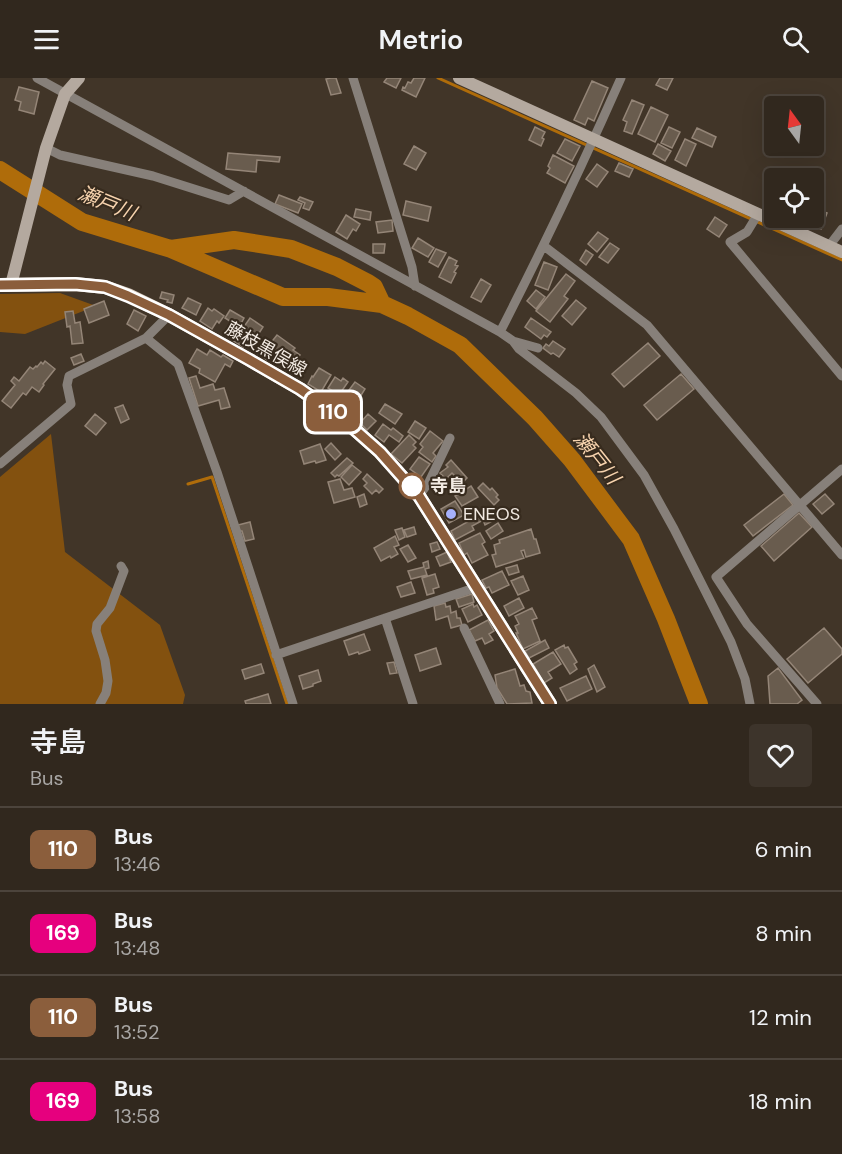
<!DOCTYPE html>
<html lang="en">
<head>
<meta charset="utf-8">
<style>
  :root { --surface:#31281e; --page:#3d342b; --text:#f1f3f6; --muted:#a8a6a4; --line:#4c443c }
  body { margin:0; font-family:"DM Sans","Noto Sans JP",sans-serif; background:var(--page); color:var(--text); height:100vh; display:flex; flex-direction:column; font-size:22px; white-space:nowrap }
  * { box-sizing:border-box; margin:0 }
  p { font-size:20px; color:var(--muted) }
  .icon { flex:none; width:33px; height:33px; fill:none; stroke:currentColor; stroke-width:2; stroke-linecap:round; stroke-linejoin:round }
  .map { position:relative; height:626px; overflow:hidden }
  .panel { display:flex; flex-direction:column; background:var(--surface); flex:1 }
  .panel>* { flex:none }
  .badge { padding:0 12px; border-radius:9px; font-size:21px; line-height:39px }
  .needle { width:39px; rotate:345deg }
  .tools { position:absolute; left:764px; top:18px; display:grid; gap:12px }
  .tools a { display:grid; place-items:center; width:60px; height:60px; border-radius:6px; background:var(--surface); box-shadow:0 6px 24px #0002,0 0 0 2px var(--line); font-size:30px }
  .map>.badge { position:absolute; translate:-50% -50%; box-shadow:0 0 0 3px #fff }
  .round { display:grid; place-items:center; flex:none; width:63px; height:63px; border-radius:6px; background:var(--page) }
  .summary { display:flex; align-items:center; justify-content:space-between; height:102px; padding:0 30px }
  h1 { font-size:28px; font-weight:600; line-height:45px }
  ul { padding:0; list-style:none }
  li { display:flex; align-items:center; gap:18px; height:84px; padding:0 30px; border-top:2px solid var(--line) }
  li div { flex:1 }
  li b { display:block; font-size:22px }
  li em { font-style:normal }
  li .badge { min-width:66px; font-weight:700; text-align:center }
  header { display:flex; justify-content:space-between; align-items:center; height:78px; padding:0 30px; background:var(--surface); font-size:27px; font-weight:600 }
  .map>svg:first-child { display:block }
  .green { fill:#83510f }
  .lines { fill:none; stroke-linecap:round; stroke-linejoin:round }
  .stream { stroke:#af6c0a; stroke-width:3 }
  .river { stroke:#af6c0a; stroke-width:18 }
  .building { fill:#695c4e; stroke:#948577; stroke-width:1.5 }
  .street { stroke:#87807a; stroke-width:9 }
  .secondary { stroke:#b4a99f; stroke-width:12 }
  .primary { stroke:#d6c9bb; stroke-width:14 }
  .line-casing { stroke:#fff; stroke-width:14 }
  .line { stroke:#8b5e3c; stroke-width:9 }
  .stop-dot { fill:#fff; stroke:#8b5e3c; stroke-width:3 }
  .poi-dot { fill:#a6b1fc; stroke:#372b1e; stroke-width:2 }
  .labels { text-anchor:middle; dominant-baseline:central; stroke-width:4.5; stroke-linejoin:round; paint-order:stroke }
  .street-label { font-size:18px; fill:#f2eae2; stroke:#372b1e }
  .stop-label { font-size:18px; font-weight:bold; fill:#f2eae2; stroke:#372b1e; text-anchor:start }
  .poi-label { font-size:18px; fill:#f2eae2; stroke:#372b1e; text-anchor:start }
  .water-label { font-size:20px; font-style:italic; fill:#f7d3ae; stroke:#372b1e }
</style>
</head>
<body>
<header><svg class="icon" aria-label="menu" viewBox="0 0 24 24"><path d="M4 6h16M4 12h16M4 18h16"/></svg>Metrio<svg class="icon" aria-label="search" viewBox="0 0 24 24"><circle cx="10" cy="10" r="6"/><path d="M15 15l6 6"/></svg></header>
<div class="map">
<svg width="842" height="626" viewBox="0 0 842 626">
  <rect width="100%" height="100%" fill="#413528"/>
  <!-- green -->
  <path class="green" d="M60 215 96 228 25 256 0 254V216Z
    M51 356 65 474 160 547 185 617 183 626H0V399Z"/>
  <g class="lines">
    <!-- stream -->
    <path class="stream" d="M438 0 842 182
      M188 406 212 399 287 626"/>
    <!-- river -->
    <path class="river" d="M0 92 82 144 171 171 283 219H328L382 226 408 238 460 267 535 340 572 382 631 461 666 541 699 626
      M171 171 234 162 291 171 337 189 368 205 374 209 382 226"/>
  </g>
  <!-- building -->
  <path class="building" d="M331 0H336L341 15 331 17 326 1Z
    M387 0H401L396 10 384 4Z
    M414 0H425L416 19 402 12 403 9 405 10 408 4 411 5Z
    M660 0H673L667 12 656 7Z
    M592 3 608 10 594 43 588 40 585 47 574 42Z
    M19 9 39 14 34 36 19 32 21 24 15 22Z
    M632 22 644 27 632 56 624 53 627 44 623 42Z
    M651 29 668 37 655 64 638 56Z
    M535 49 545 54 542 60 544 61 541 68 529 62Z
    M669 49 680 54 672 70 661 65Z
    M697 50 716 59 712 69 692 60Z
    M565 61 580 68 572 83 557 75Z
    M685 61 696 66 686 88 675 82Z
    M658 66 671 73 665 83 653 76Z
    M414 68 426 75 416 92 404 86Z
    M228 75 280 79 279 84 257 82 256 94 226 91Z
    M553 77 574 88 565 105 547 95 550 90 548 88Z
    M619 85 633 91 629 99 615 93Z
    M597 86 608 94 597 109 586 101Z
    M279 117 302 126 298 135 275 126Z
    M300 119 313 124 309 132 303 130 305 125 298 122Z
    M406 123 431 129 428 143 403 137Z
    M356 131 371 134 370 142 354 139Z
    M816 131 827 135 821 151 810 147Z
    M346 137 360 146 356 153 353 151 347 161 336 154Z
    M715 139 727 147 719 159 707 151Z
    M791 140H803L799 148 789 143Z
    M392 142 393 153 378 155 376 144Z
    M598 154 608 161 597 174 588 166Z
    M418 160 434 170 428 179 412 170Z
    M610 165 619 171 608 185 599 179Z
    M373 166H385L384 175H373Z
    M436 171 446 175 438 189 429 184Z
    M586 172 593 177 586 187 580 182Z
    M449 179 457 183 455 187 458 188 454 194 456 195 451 205 439 199Z
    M544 184 557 189 548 212 535 207Z
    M566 196 575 203 564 218 568 221 550 244 536 233Z
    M481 201 491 207 481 224 471 219Z
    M536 212 545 219 536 231 527 223Z
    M162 214 174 217 172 225 167 224 168 222 160 220Z
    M188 220 201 226 196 237 182 230Z
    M576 222 586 230 572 247 562 238Z
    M104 223 109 237 89 245 84 231Z
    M208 230 212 233 214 231 224 238 219 245 217 243 212 251 200 243Z
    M134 232 146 238 138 253 127 246Z
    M230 232 244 240 236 255 229 251 233 245 225 240Z
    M73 233 75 245 80 244 83 265 72 266 70 248 67 249 65 234Z
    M250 240 263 249 256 260 252 257 243 269 234 263Z
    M531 240 551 254 547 259 544 257 541 261 525 249Z
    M277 257 295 270 293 272 300 277 290 292 282 286 286 280 275 272 267 282 258 275 266 263 270 266Z
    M553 263 565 271 559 279 553 275 551 276 543 270 546 266 549 268Z
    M648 265 660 278 624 309 612 296Z
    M197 271 207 277 210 272 221 279 223 277 233 283 230 289 225 286 215 304 199 295 200 291 189 285Z
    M81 276 84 283 74 287 71 280Z
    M45 283 55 291 43 306 44 307 39 314 32 309 26 317 23 315 11 330 2 323 15 307 11 303 14 299 19 303 30 289 33 291 36 288 37 289 41 284 43 286Z
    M319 290 331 297 321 314 308 306 312 298 313 299Z
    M681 296 694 311 657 342 644 327Z
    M196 298 200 310 213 306 215 312 224 310 230 329 221 331 219 322 198 328 189 300Z
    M335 299 341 303 343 300 348 304 339 317 328 310Z
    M355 304 365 311 360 319 349 312Z
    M385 326 402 336 395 346 379 335Z
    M123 327 129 341 121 345 115 330Z
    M95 336 106 345 96 357 85 348Z
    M368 336 376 343 367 352 360 345Z
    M415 343 426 350 419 361 408 354Z
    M383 346 391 352 393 350 403 358 399 364 389 357 384 364 375 357Z
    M430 353 443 363 433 375 436 378 432 384 419 374 423 369 420 366Z
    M409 357 416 364 413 367 416 370 402 385 391 376Z
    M331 365 341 376 335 382 325 371Z
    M320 366 326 382 316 385 315 383 304 386 300 373Z
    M419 379 430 386 421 399 410 391Z
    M347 380 353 385 339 398 337 397 335 399 331 395Z
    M451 382 467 400 462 405 452 395 446 401 440 395 448 389 446 387Z
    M352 387 361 394 349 407 341 399Z
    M367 396 383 411 379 415 376 412 372 416 364 408 367 405 363 401Z
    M340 401 344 412 352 410 355 419 334 425 328 404Z
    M483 405 490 412 492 410 498 417 496 419 499 422 494 427 478 410Z
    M471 408 478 419 462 428 455 418Z
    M364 416 367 426 360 429 357 419Z
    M784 416 793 427 753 458 744 447Z
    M825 416 834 426 822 436 813 426Z
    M455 423 464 437 449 445 441 431Z
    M491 433 496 441 485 447 483 442 472 448 474 452 455 462 451 453 469 443 467 440 478 434 480 438Z
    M799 435 812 449 774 483 761 468Z
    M250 444 254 461 245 463 242 453H240L238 447Z
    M498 445 503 453 491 461 486 453Z
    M414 449 416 456 407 459 404 452Z
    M402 450 405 459 399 462 395 452Z
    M531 451 534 461H536L540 475 526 479 524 472 521 473 524 480 496 489 492 477 496 476 494 467 500 465 499 462Z
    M480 455 485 464 482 466 488 477 472 485 467 475 464 477 459 465Z
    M395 458 399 467 394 469 398 476 391 480 390 478 381 483 374 470Z
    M437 464 440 471 432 474 430 466Z
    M408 467 416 480 408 484 400 471Z
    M447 474 451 484 440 488 436 479Z
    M428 483 429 490 425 491 427 497 411 501 408 493 424 489 423 485Z
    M517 487 519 494 509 497 506 490Z
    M502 493 509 507 492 515 489 509 486 510 482 502Z
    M435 496 439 509 433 511 434 515 427 517 422 500Z
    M523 498 529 512 518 517 511 503Z
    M411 504 415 515 401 519 397 509Z
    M472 516 474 524 459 529 456 521Z
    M519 520 524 530 509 538 504 528Z
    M445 525 446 529 450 528 451 535 456 533 457 540H460L462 547 451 550 448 538 436 542 434 528Z
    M473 526 474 529 477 527 482 537 468 544 462 531Z
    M532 530 537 540 532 542 540 563 523 571 516 555H518L515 548 519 546 515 538Z
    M488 542 494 553 489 556 493 562 485 566 482 560 475 563 469 552Z
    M824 550 842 571V576L808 605 787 581Z
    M364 556 370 572 359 576 358 574 349 577 344 563Z
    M545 562 549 570 529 580 525 573Z
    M564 567 565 570 568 569 577 584 574 586 577 591 570 596 555 572Z
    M436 570 441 586 420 593 415 577Z
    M553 574 561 586 548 594 552 600 544 605 533 586Z
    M394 584 397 595 390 596 387 585Z
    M261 586 264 595 245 601 242 592Z
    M594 587 605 609 597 614 588 591Z
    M778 590 802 622 797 626H770L768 598Z
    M515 591 520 608 524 607 526 613 530 614 532 625 507 626 497 610 495 597Z
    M318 592 321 603 313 606V608L303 611 299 598Z
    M586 598 592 611 567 623 560 610Z
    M268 616 271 626H246L245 623Z"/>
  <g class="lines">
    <!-- street -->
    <path class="street" d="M37 0 500 254 513 263 538 270
      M353 0 412 189 415 208
      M46 70 60 77 153 98 229 122 244 113
      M758 136 747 154 730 164 842 298
      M544 168 647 247 842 477
      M829 168 842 151
      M500 254C543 170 583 86 621 0
      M146 260 178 286 217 394 293 626
      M513 263 519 271 576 315 601 339 644 397 674 451 731 564 745 601 750 626
      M0 386 71 326 67 307 69 298 146 260 169 237
      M419 418 429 404 450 360
      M385 540 413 626
      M464 550 500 626
      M276 577 477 509
      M100 626 106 615 108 603 105 582 96 553 97 546 110 530 124 493 121 488
      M817 626 747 546 716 499 842 391"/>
    <!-- secondary -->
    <path class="secondary" d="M459 0 842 174
      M11 207 46 70 65 16 79 0"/>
    <!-- primary -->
    <path class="primary" d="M0 207 75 206 105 209 128 217 169 237 248 281 300 311 344 342 380 374 419 418 550 626"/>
  </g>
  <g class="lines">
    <!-- line casing -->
    <g class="line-casing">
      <path id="line" d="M0 207 75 206 105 209 128 218 169 237 248 281 300 311 344 342 380 374 419 418 550 626"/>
    </g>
    <!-- line -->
    <use href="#line" class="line"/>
  </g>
  <!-- markers -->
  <circle class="stop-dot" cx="412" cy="408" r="12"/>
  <circle class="poi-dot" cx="451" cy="436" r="6"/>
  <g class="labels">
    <!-- street labels -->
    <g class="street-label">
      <text transform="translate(266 271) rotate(30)">藤枝黒俣線</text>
    </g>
    <!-- stop labels -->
    <g class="stop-label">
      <text x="430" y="408">寺島</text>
    </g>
    <!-- poi labels -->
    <g class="poi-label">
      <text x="463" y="436">ENEOS</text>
    </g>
    <!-- water labels -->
    <g class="water-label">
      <text transform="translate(107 125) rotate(22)">瀬戸川</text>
      <text transform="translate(597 380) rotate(51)">瀬戸川</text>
    </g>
  </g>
</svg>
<div class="tools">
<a><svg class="needle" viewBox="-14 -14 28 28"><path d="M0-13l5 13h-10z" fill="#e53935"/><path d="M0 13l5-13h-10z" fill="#a8a6a4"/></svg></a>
<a><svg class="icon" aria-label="locate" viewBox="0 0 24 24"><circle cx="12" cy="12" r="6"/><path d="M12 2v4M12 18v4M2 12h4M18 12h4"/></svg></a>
</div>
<b class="badge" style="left:333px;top:334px;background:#8b5e3c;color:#fff">110</b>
</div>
<section class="panel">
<div class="summary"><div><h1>寺島</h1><p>Bus</p></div><a class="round"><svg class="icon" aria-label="heart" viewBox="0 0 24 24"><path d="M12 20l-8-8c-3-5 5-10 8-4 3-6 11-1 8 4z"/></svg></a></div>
<ul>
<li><span class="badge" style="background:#8b5e3c;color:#fff">110</span><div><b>Bus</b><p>13:46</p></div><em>6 min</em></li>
<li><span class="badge" style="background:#e6007e;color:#fff">169</span><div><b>Bus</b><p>13:48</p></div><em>8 min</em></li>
<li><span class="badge" style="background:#8b5e3c;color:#fff">110</span><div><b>Bus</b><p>13:52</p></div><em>12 min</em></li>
<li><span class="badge" style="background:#e6007e;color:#fff">169</span><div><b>Bus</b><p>13:58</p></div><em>18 min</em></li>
</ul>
</section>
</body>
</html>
